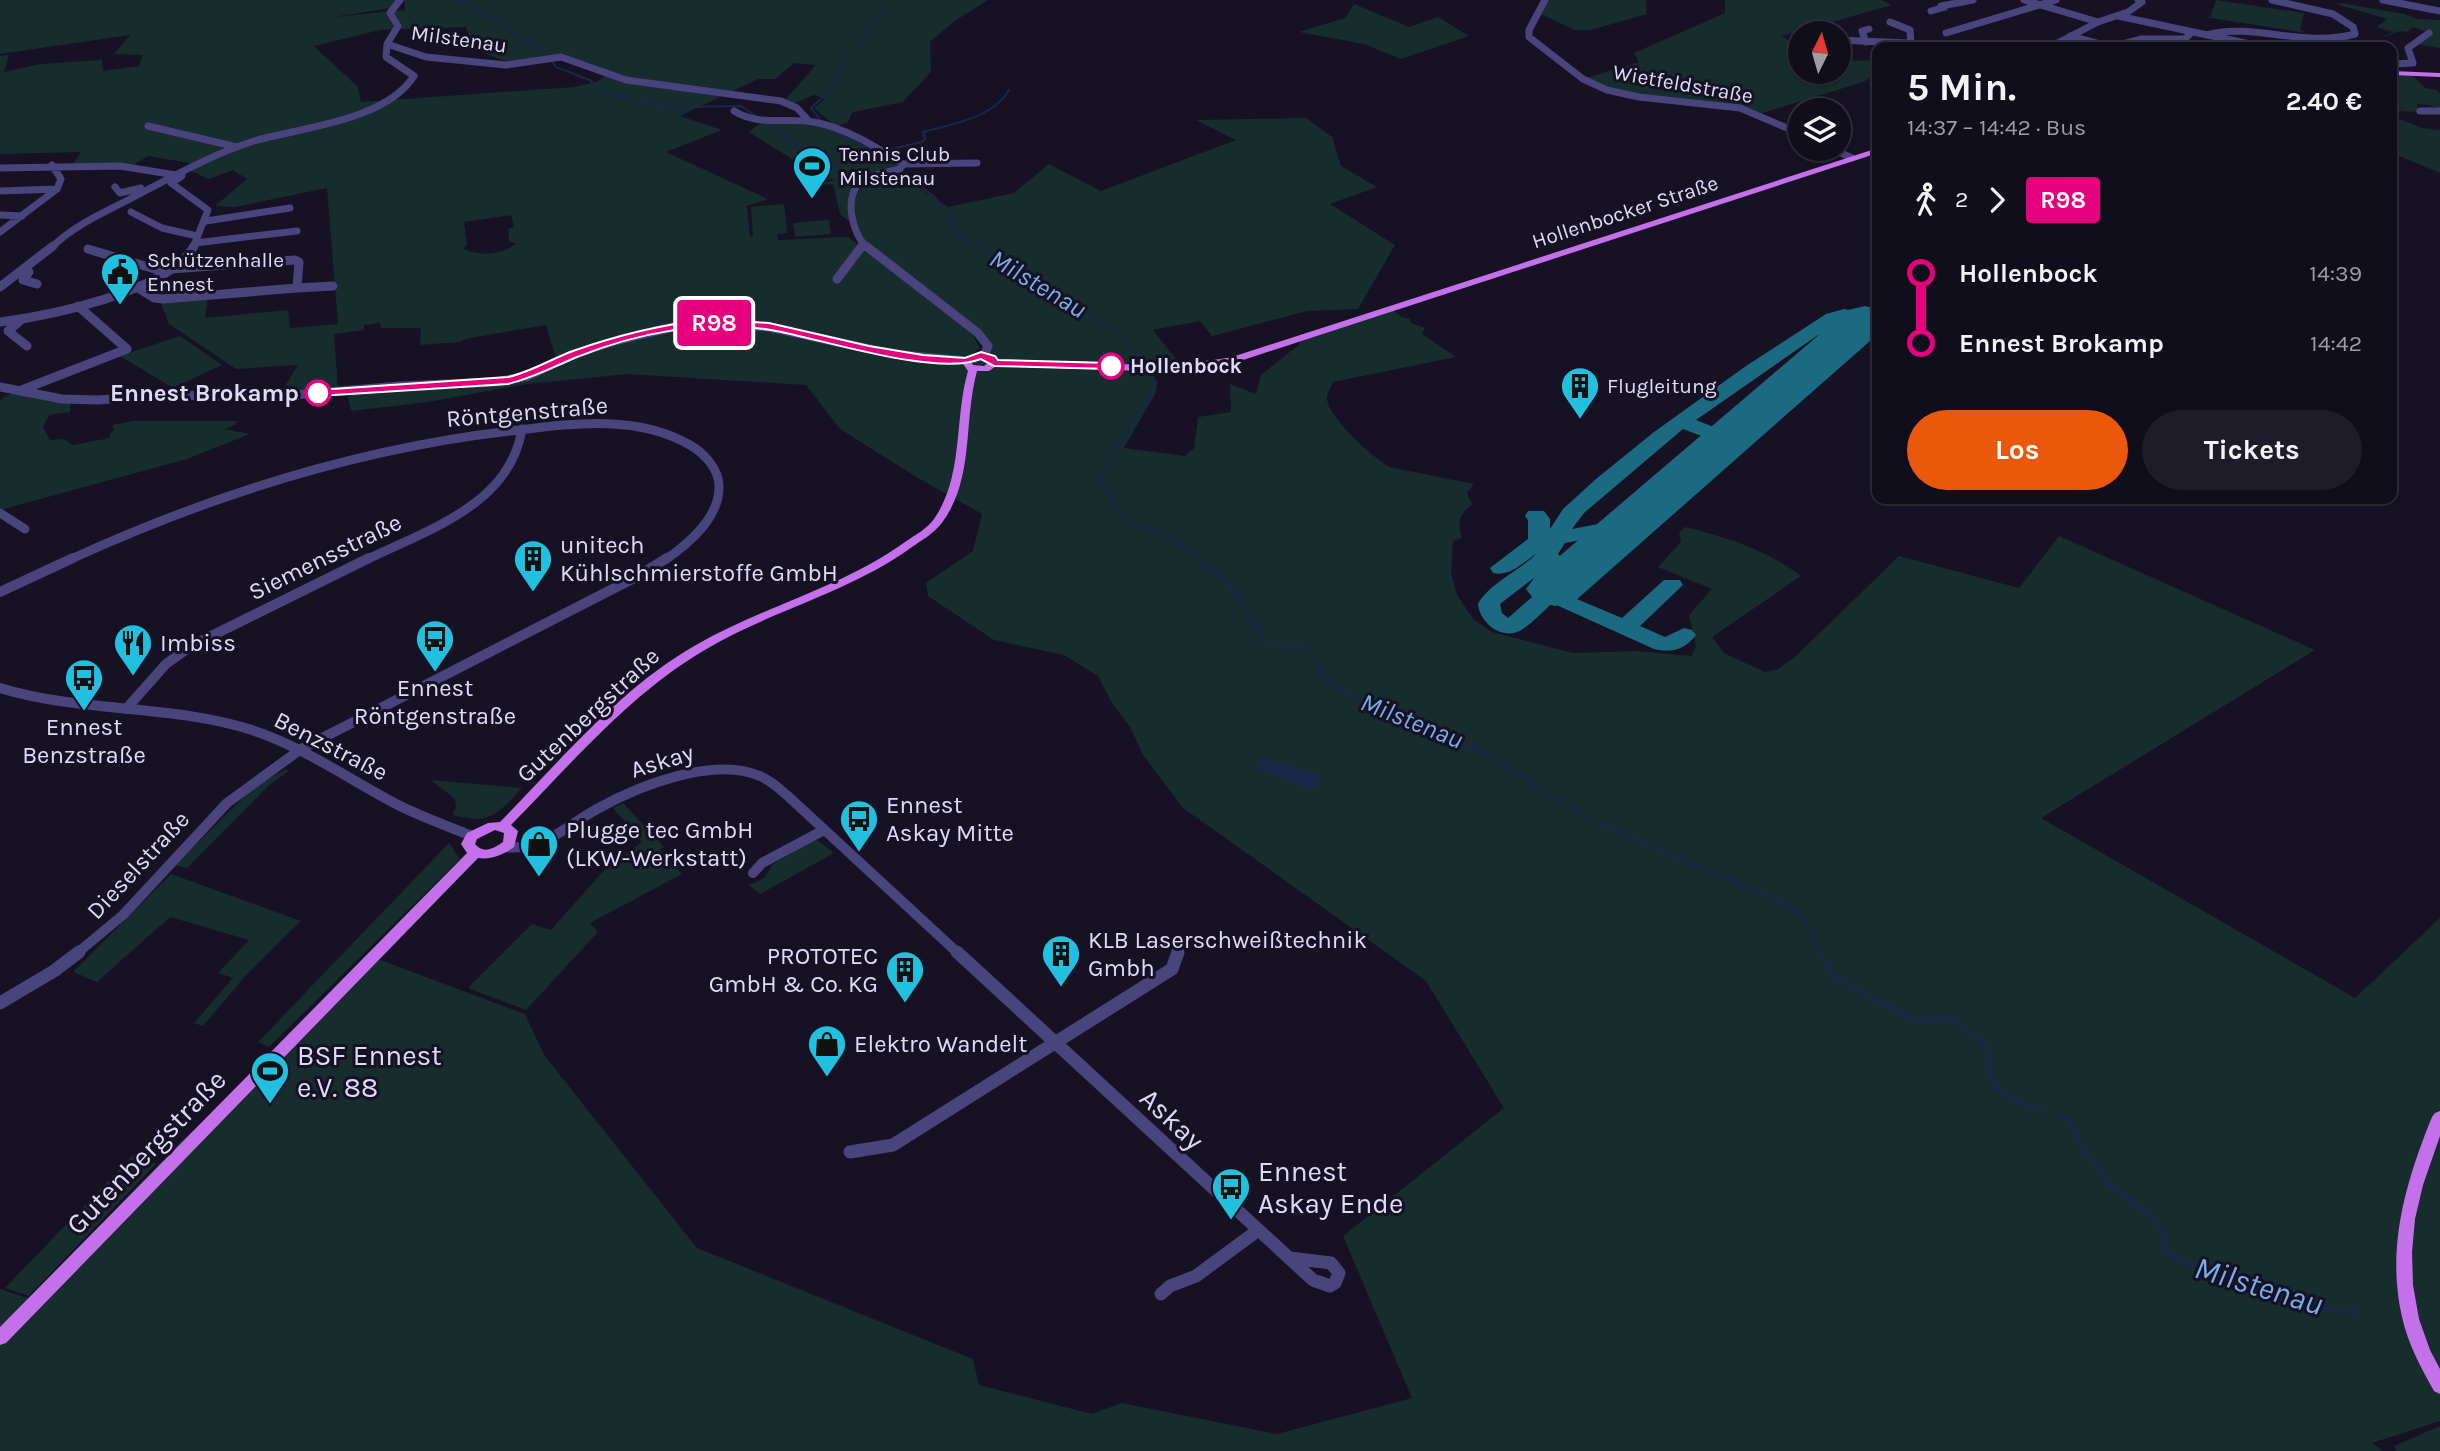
<!DOCTYPE html>
<html lang="de">
<head>
<meta charset="utf-8">
<style>
  :root { --surface:#100e1b; --page:#1e1c28; --text:#f1f3f6; --muted:#9c9ca3; --line:#302e3a; --accent:#ea580c }
  body { margin:0; font-family:Karla,sans-serif; background:var(--page); color:var(--text); height:100vh; display:flex; flex-direction:column; font-size:26px; white-space:nowrap }
  * { box-sizing:border-box; margin:0 }
  p { font-size:23px; color:var(--muted) }
  .icon { flex:none; width:38px; height:38px; fill:none; stroke:currentColor; stroke-width:2; stroke-linecap:round; stroke-linejoin:round }
  .map { position:relative; flex:1; overflow:hidden }
  .details { position:absolute; left:1872px; top:42px; width:525px; height:462px; display:flex; flex-direction:column; background:var(--surface); border-radius:14px; box-shadow:0 2px 5px #0004,0 0 0 2px var(--line) }
  .details>* { flex:none }
  .badge { padding:0 14px; border-radius:5px; font-size:24px; line-height:46px }
  .needle { width:46px; rotate:5deg }
  .tools { position:absolute; left:1788px; top:21px; display:grid; gap:14px }
  .tools a { display:grid; place-items:center; width:63px; height:63px; border-radius:50%; background:var(--surface); box-shadow:0 2px 5px #0004,0 0 0 2px var(--line); font-size:35px }
  .map>.badge { position:absolute; translate:-50% -50%; box-shadow:0 0 0 4px #fff }
  .legs { display:flex; align-items:center; gap:10px; height:77px; padding:0 35px; font-size:23px }
  .legs p { margin-inline-start:auto }
  .head { display:flex; align-items:center; justify-content:space-between; height:119px; padding:0 35px }
  h1 { font-size:38px; font-weight:700; line-height:52px }
  .cta { display:flex; gap:14px; margin-top:auto; padding:14px 35px }
  .cta a { flex:1; height:80px; border-radius:42px; background:var(--accent); color:#fff; font-size:28px; font-weight:700; line-height:80px; text-align:center }
  .cta a+a { background:var(--page); color:var(--text) }
  ul { padding:0 35px; list-style:none }
  li { display:flex; align-items:center; gap:24px; height:70px; font-size:26px }
  li i { display:grid; place-items:center; width:10px; height:100%; margin:0 9px; background:currentColor }
  li i::after { content:''; width:18px; height:18px; margin:-9px; border:5px solid; border-radius:50%; background:var(--surface) }
  li p { margin-inline-start:auto }
  li:first-child i { background:linear-gradient(#0000 50%,currentColor 0) }
  li:last-child i { background:linear-gradient(currentColor 50%,#0000 0) }
  .map>svg:first-child { display:block }
  .green { fill:#162c2d; fill-rule:evenodd }
  .water { fill:#172848 }
  .lines { fill:none; stroke-linecap:round; stroke-linejoin:round }
  .stream-far2 { stroke:#172848; stroke-width:2 }
  .stream-far1 { stroke:#172848; stroke-width:2.5 }
  .stream { stroke:#172848; stroke-width:3.5 }
  .taxiway { fill:#1c6982; fill-rule:evenodd }
  .runway { fill:#1c6982; fill-rule:evenodd }
  .minor-far3 { stroke:#4a447c; stroke-width:7 }
  .minor-far2 { stroke:#4a447c; stroke-width:9 }
  .minor-far1 { stroke:#4a447c; stroke-width:10 }
  .minor { stroke:#4a447c; stroke-width:13 }
  .major { fill:#c570eb; fill-rule:evenodd }
  .line-1 { fill:#e6007e; stroke:#fff; stroke-width:2 }
  .stop-1-dot { fill:#fff; stroke:#e6007e; stroke-width:3.5 }
  .labels { text-anchor:middle; dominant-baseline:central; stroke-width:6; stroke-linejoin:round; paint-order:stroke }
  .far-street-label { font-size:21px; fill:#e0dafa; stroke:#161224 }
  .far-poi-label { font-size:21px; fill:#e0dafa; stroke:#161224; text-anchor:start }
  .far-stop-label { font-size:21px; font-weight:bold; fill:#e0dafa; stroke:#161224; text-anchor:start }
  .stop-label { font-size:24px; font-weight:bold; fill:#e0dafa; stroke:#161224; text-anchor:end }
  .street-label { font-size:24px; fill:#e0dafa; stroke:#161224 }
  .poi-label { font-size:24px; fill:#e0dafa; stroke:#161224; text-anchor:start }
  .water-label { font-size:26px; font-style:italic; fill:#76aeec; stroke:#161224 }
  .near-poi-label { font-size:28px; fill:#e0dafa; stroke:#161224; text-anchor:start }
  .near-street-label { font-size:28px; fill:#e0dafa; stroke:#161224 }
  .near-water-label { font-size:32px; font-style:italic; fill:#76aeec; stroke:#161224 }
</style>
</head>
<body>
<div class="map">
<svg width="2440" height="1451" viewBox="0 0 2440 1451">
  <rect width="100%" height="100%" fill="#161224"/>
  <!-- green -->
  <path class="green" d="M0 0H399L392 8 333 17 405 10 404 0H988L953 22 930 42 931 72 903 102 853 112 847 123 835 126 814 108 825 99 814 95 793 104 785 100 816 65 794 63 775 79H758L680 116 722 130 666 152 768 199 747 206 750 237 753 236 751 207 784 204 787 233 769 236 777 235 778 240 848 237 972 334 980 348 968 357 981 355 988 346 863 245 850 209 858 182 824 179 749 132 757 125 768 123H808L826 127 906 168 895 172 948 207 1014 193 1049 164 1101 191 1236 140 1196 120 1306 118 1332 137 1341 166 1377 187 1330 204 1395 245 1358 309 1307 311 1212 336 1200 321 1153 330 1182 367 1150 369 1157 382 1156 392 1124 448 1185 456 1194 448 1198 417 1231 412 1230 384 1256 394 1261 375 1300 344 1298 340 1392 309 1401 317 1410 319 1411 323 1425 328 1422 334 1456 357 1333 382C1331 387 1327 393 1327 398 1327 416 1374 459 1390 467L1474 484 1467 493 1472 504C1459 516 1457 520 1462 538L1453 541 1451 573 1457 595 1474 620 1492 632 1573 653 1636 651 1692 656 1696 646 1689 615 1712 589 1658 567 1681 542 1679 533 1685 527C1729 538 1765 549 1801 576L1712 637 1724 653 1765 672 1778 669 1796 656 1899 556 2019 588 2059 536 2315 650 2041 818 2355 998 2440 918V1421L2372 1443 2383 1451H0V1289L30 1299 182 1140 266 1067 378 959 525 1014 544 1055 697 1248 973 1359 979 1385 1092 1414 1122 1403 1277 1434 1412 1398 1343 1236 1504 1108 1426 981 1183 808 1143 755 1130 727 1112 703 1098 676 1064 655 994 640 928 596 926 583 973 551 982 514 918 478 840 429 806 385 628 374 527 384 428 402 351 411 347 392 491 384 557 362 546 325 465 339 460 342 420 345 421 328H381L380 323 364 325V330L334 334 338 388 280 394 298 365 236 369 169 324 160 300 208 298 205 318 288 310 290 328 338 324 327 188 235 207 215 206 247 179 233 170 209 179 186 169 195 164 148 156 133 165 74 163 81 152 0 154V56L9 55 4 72 40 64 102 60 103 71 139 66 143 55 114 54 130 35 0 54ZM466 27 473 49 511 63 560 54 611 72 596 82 574 87 361 102 358 87 314 46 380 30ZM511 215 514 227 508 229 509 241 516 244C499 255 483 257 464 249L467 244 464 222Z
    M1545 0H1646L1647 14 1591 30H1575L1538 13Z
    M1725 0H1881L1892 5 1782 36 1801 49V72H1839V61L1878 60V74L1863 82 1759 114 1630 96 1583 79 1639 62 1634 53 1725 13Z
    M2216 0 2304 13 2300 30 2307 33 2204 17H2210Z
    M2341 3 2405 14 2418 19 2440 20V48L2415 44 2429 33 2413 27 2407 32 2400 31 2381 38 2393 32 2377 27 2387 19 2336 4Z
    M1354 4 1409 27 1438 17 1469 36 1401 59 1364 44 1299 32 1345 18Z
    M2392 75H2412L2425 88 2437 90 2440 94V110L2430 105 2417 104 2418 112 2398 111 2392 114V84H2399Z
    M2392 116 2422 128 2440 130V173L2392 153Z
    M835 180 856 183C847 197 846 207 851 223L840 214 833 184 810 186Z
    M829 220 831 234 795 237 793 223Z
    M180 336 222 365 173 388 120 356Z
    M13 392 71 401 70 412 49 415 43 427 50 440 64 439 73 445 110 438V433L114 430 112 425 134 421H237L235 425 224 429 250 434 187 459 0 510V400Z
    M286 769 289 771 268 786 187 868 175 865 254 787Z
    M431 780 522 788C496 815 491 825 452 815L456 808 455 799Z
    M623 803 664 847 660 850 682 874 590 923 598 932 526 1010 468 988 532 924 551 930 606 868 642 842 613 808Z
    M816 839 834 853 760 894 749 885 764 878 773 864Z
    M449 843 460 859 269 1047 258 1042Z
    M171 874 301 921 248 973 203 1026 194 1023 233 978 218 973 249 940 170 917 97 982 73 972Z
    M133 1155 156 1164 29 1296 5 1288Z
    M2440 1426V1451H2397L2394 1446Z"/>
  <!-- water -->
  <path class="water" d="M1265 758 1321 775 1318 780 1322 781 1315 788H1304L1260 769 1257 760Z"/>
  <g class="lines">
    <!-- stream-far2 -->
    <path class="stream-far2" d="M459 0 473 9 498 18 505 27 546 51 556 67 592 81 591 84 595 88 644 103 684 107 741 106 757 117
      M853 48 872 35 867 25 879 17 886 0
      M822 122 811 108C830 92 843 75 847 50
      M767 125 848 178H863
      M833 131 884 156
      M887 150 922 142 925 139 923 132C952 124 993 118 1009 90
      M898 171 935 197 948 214 958 235 1008 264 1055 297 1116 331 1156 382 1155 391 1097 481 1110 490 1119 513 1135 525 1168 535 1199 560"/>
    <!-- stream-far1 -->
    <path class="stream-far1" d="M1197 558 1234 588 1265 647H1306L1325 678 1358 702 1412 719 1439 731 1447 739 1481 749 1533 783 1545 795 1569 805 1583 816 1781 902 1804 919 1821 954"/>
    <!-- stream -->
    <path class="stream" d="M1820 952 1832 976 1915 1021 1944 1018 1956 1022 1985 1045C1988 1054 1988 1064 1990 1073 1996 1097 2024 1104 2044 1111
      M2063 1119 2068 1121 2085 1152 2108 1183 2157 1221 2166 1250 2177 1260 2334 1310 2359 1312"/>
    <!-- taxiway -->
    <path class="taxiway" d="M1878 309V321C1862 328 1850 317 1834 324L1852 338 1850 342 1843 344 1827 335H1818L1696 420 1734 435 1737 439 1734 443H1720L1683 429 1584 513 1572 529 1630 518 1638 519 1641 524 1638 529 1565 543 1558 554 1564 560 1588 563 1591 568 1588 573H1557L1547 568 1500 604 1502 613 1508 618 1547 584H1563L1572 597 1622 618 1664 580H1680L1683 585 1640 626 1665 637 1684 628 1692 630 1696 635C1685 650 1671 653 1654 649L1552 603C1543 612 1533 622 1523 629 1504 642 1480 624 1478 604 1488 584 1521 570 1537 553 1524 562 1510 577 1493 573L1490 568 1528 539V520L1525 516 1528 511H1544L1550 519V529L1563 509 1596 479 1654 432 1746 366 1826 314 1844 309 1865 313Z"/>
    <!-- runway -->
    <path class="runway" d="M1865 306 1878 309V334L1575 601 1555 606 1535 601 1526 589 1535 577 1848 310Z"/>
    <!-- minor-far3 -->
    <path class="minor-far3" d="M1545 0 1529 30V37L1583 79 1607 90 1639 97 1740 108 1801 134
      M2024 0 2098 22
      M2383 0 2440 11
      M1941 6 1973 0
      M1931 11 1945 7
      M2118 16 2264 47
      M1890 22 1910 30 1911 43
      M1946 33 2056 0
      M2206 35C2252 22 2304 48 2355 34L2353 27 2333 14 2272 0
      M2070 36 2111 47 2142 39H2185L2192 32
      M1839 40 1997 47
      M1866 42 1862 31 1869 29
      M387 44 426 57 506 65 561 57 626 80 781 101 797 108 809 121
      M2050 47 2098 22 2128 12 2142 2 2138 0
      M2392 64 2413 63 2408 48 2429 33
      M734 111C760 127 786 117 814 122 846 128 876 147 903 164L900 169C889 172 873 174 863 180 842 193 852 236 868 248
      M2420 111H2440
      M148 126 237 147
      M1832 149 1852 158
      M903 164 977 163
      M0 168 120 166 182 176 171 183 208 210 193 248
      M115 187 120 193 141 188
      M0 191 57 189
      M131 212 162 228 197 236
      M0 215 22 216
      M206 221 290 208
      M0 232 57 189 61 179 52 165
      M195 243 297 231
      M51 248C73 226 101 214 128 200 168 179 210 155 254 141 303 127 385 121 414 76L386 57 387 44 398 26 390 13 400 0
      M861 248 863 245"/>
    <!-- minor-far2 -->
    <path class="minor-far2" d="M866 246 978 333 988 346 984 356
      M88 249 165 272
      M29 272 23 280 37 284
      M837 279 862 246
      M135 286 154 298 163 299 297 288 299 262 295 260 171 269
      M0 287 53 246
      M297 288 333 286
      M20 321 8 331 27 346
      M0 322C49 316 170 291 194 246
      M0 387 62 399 98 400 163 395 270 397 399 386 495 382 528 376 574 354 618 340 673 327 711 323 769 327 892 354 966 361
      M19 391 127 349 78 306
      M0 513 25 529
      M69 560C213 494 362 447 519 430 576 423 639 415 690 445 704 453 719 469 719 486 720 518 688 544 665 560
      M366 560C427 530 510 505 522 429"/>
    <!-- minor-far1 -->
    <path class="minor-far1" d="M0 592 73 558
      M0 688C82 713 170 704 252 730 304 747 350 780 398 805 422 817 447 826 472 836
      M126 709 166 664 191 646 369 558
      M506 847C544 851 566 826 597 809 638 786 713 756 760 776 772 781 781 790 790 798L959 954
      M753 873 762 863 824 830
      M76 954 123 915 227 803 301 749 638 576 667 558
      M1178 954 1180 948"/>
    <!-- minor -->
    <path class="minor" d="M957 952 1313 1280 1330 1286 1335 1283 1339 1273 1331 1263 1290 1258
      M0 1003 54 971 79 952
      M850 1152 893 1145 1172 969 1178 952
      M1161 1294 1170 1286 1196 1276 1257 1231"/>
    <!-- major -->
    <path class="major" d="M2392 71 2440 73V77L2392 75Z
      M1878 148V153L1234 363 1205 368 1145 371 996 366 989 371H977C963 422 975 480 941 524 933 534 922 540 912 547 847 594 771 610 703 651 629 695 571 764 511 825L518 831 514 847C503 855 491 860 478 858L6 1343 0 1345V1327L467 853 461 844 467 833 488 823 500 822C561 760 620 688 696 645 764 606 841 588 905 542 915 535 927 529 934 519 964 476 954 419 968 371L961 361C972 352 987 349 997 360 1076 361 1154 371 1232 357ZM978 359H985L988 363 984 366 973 365 971 362ZM495 830 504 833 503 842C493 849 483 854 475 844L477 839Z
      M2440 1111V1136L2423 1185 2415 1219 2412 1252 2413 1285 2419 1319 2430 1350 2440 1369V1394L2434 1391C2421 1368 2408 1344 2402 1317 2386 1247 2406 1181 2432 1117L2435 1113Z"/>
  </g>
  <!-- line-1 -->
  <path class="line-1" d="M711 319 769 323 869 346 923 355 965 358 981 352 995 356 998 360 1111 363 1117 366 1111 369 994 366 981 359C935 377 823 339 771 330 707 319 637 333 577 357 553 367 533 378 508 384L318 396 313 393 318 390 508 377C531 372 551 359 573 351 618 335 664 324 711 319Z"/>
  <!-- icons -->
  <defs>
    <g id="stadium-pin" transform="scale(2.0125)"><path d="M0 17L-7.5 6A9.5 9.5 0 1 1 7.5 6Z" fill="#21c0df" stroke="#161224"/><path d="M0-5a6.5 5 0 1 0 0 10a6.5 5 0 1 0 0-10ZM-3.5-1.8h7v3.6h-7Z" fill="#111"/></g>
    <g id="civic-pin" transform="scale(2.0125)"><path d="M0 17L-7.5 6A9.5 9.5 0 1 1 7.5 6Z" fill="#21c0df" stroke="#161224"/><path d="M-.6-6.5H3V-4.5H.6V-3L4-1V1h2V6H-6V1h2V-1L-.6-3ZM-1.2 2.5V6h2.4V2.5Z" fill="#111"/></g>
    <g id="building-pin" transform="scale(2.0125)"><path d="M0 17L-7.5 6A9.5 9.5 0 1 1 7.5 6Z" fill="#21c0df" stroke="#161224"/><path d="M-4-6H4V6H1V3H-1V6H-4ZM-2.5-4.3h1.7v1.8h-1.7ZM.8-4.3h1.7v1.8H.8ZM-2.5-1h1.7V.8h-1.7ZM.8-1h1.7V.8H.8Z" fill="#111"/></g>
    <g id="bus-pin" transform="scale(2.0125)"><path d="M0 17L-7.5 6A9.5 9.5 0 1 1 7.5 6Z" fill="#21c0df" stroke="#161224"/><path d="M-5-6H5V4H4V6H2V4H-2V6H-4V4H-5ZM-3.5-4V0h7V-4ZM-3.5 1.2v1.5H-2V1.2ZM2 1.2v1.5H3.5V1.2Z" fill="#111"/></g>
    <g id="restaurant-pin" transform="scale(2.0125)"><path d="M0 17L-7.5 6A9.5 9.5 0 1 1 7.5 6Z" fill="#21c0df" stroke="#161224"/><path d="M-5-6h1v4h1v-4h1v4h1v-4h1v5L-1.5 .5V6h-2V.5L-5-1ZM5-6V6H3V1.5H1.5Q1.5-4 5-6Z" fill="#111"/></g>
    <g id="shop-pin" transform="scale(2.0125)"><path d="M0 17L-7.5 6A9.5 9.5 0 1 1 7.5 6Z" fill="#21c0df" stroke="#161224"/><path d="M-5-2.5h2.3a2.7 3.5 0 0 1 5.4 0H5L5.5 6h-11ZM-1.5-2.5h3a1.5 2.3 0 0 0-3 0Z" fill="#111"/></g>
  </defs>
  <g fill-rule="evenodd">
    <use href="#stadium-pin" x="812" y="166"/>
    <use href="#civic-pin" x="120" y="272"/>
    <use href="#building-pin" x="1580" y="386"/>
    <use href="#building-pin" x="533" y="559"/>
    <use href="#bus-pin" x="435" y="639"/>
    <use href="#restaurant-pin" x="133" y="643"/>
    <use href="#bus-pin" x="84" y="678"/>
    <use href="#bus-pin" x="859" y="819"/>
    <use href="#shop-pin" x="539" y="844"/>
    <use href="#building-pin" x="1061" y="954"/>
    <use href="#building-pin" x="905" y="970"/>
    <use href="#shop-pin" x="827" y="1044"/>
    <use href="#stadium-pin" x="270" y="1071"/>
    <use href="#bus-pin" x="1231" y="1187"/>
  </g>
  <!-- markers -->
  <g class="stop-1-dot">
    <circle cx="1111" cy="366" r="12"/>
    <circle cx="318" cy="393" r="12"/>
  </g>
  <g class="labels">
    <!-- far-street labels -->
    <g class="far-street-label">
      <text transform="translate(459 39) rotate(8)">Milstenau</text>
      <text transform="translate(1683 84) rotate(10)">Wietfeldstraße</text>
      <text transform="translate(1625 212) rotate(-18)">Hollenbocker Straße</text>
    </g>
    <!-- far-poi labels -->
    <g class="far-poi-label">
      <text x="839" y="154">Tennis Club<tspan x="839" dy="24">Milstenau</tspan></text>
      <text x="147" y="260">Schützenhalle<tspan x="147" dy="24">Ennest</tspan></text>
      <text x="1607" y="386">Flugleitung</text>
    </g>
    <!-- far-stop labels -->
    <g class="far-stop-label">
      <text x="1130" y="366">Hollenbock</text>
    </g>
    <!-- stop labels -->
    <g class="stop-label">
      <text x="299" y="393">Ennest Brokamp</text>
    </g>
    <!-- street labels -->
    <g class="street-label">
      <text transform="translate(527 412) rotate(-5)">Röntgenstraße</text>
      <text transform="translate(325 557) rotate(-26)">Siemensstraße</text>
      <text transform="translate(588 715) rotate(-43)">Gutenbergstraße</text>
      <text transform="translate(331 746) rotate(27)">Benzstraße</text>
      <text transform="translate(662 761) rotate(-17)">Askay</text>
      <text transform="translate(138 865) rotate(-47)">Dieselstraße</text>
    </g>
    <!-- poi labels -->
    <g class="poi-label">
      <text x="560" y="545">unitech<tspan x="560" dy="28">Kühlschmierstoffe GmbH</tspan></text>
      <text x="160" y="643">Imbiss</text>
      <text x="435" y="688" text-anchor="middle">Ennest<tspan x="435" dy="28">Röntgenstraße</tspan></text>
      <text x="84" y="727" text-anchor="middle">Ennest<tspan x="84" dy="28">Benzstraße</tspan></text>
      <text x="886" y="805">Ennest<tspan x="886" dy="28">Askay Mitte</tspan></text>
      <text x="566" y="830">Plugge tec GmbH<tspan x="566" dy="28">(LKW-Werkstatt)</tspan></text>
      <text x="1088" y="940">KLB Laserschweißtechnik<tspan x="1088" dy="28">Gmbh</tspan></text>
      <text x="878" y="956" text-anchor="end">PROTOTEC<tspan x="878" dy="28">GmbH &amp; Co. KG</tspan></text>
      <text x="854" y="1044">Elektro Wandelt</text>
    </g>
    <!-- water labels -->
    <g class="water-label">
      <text transform="translate(1038 284) rotate(31)">Milstenau</text>
      <text transform="translate(1412 721) rotate(22)">Milstenau</text>
    </g>
    <!-- near-poi labels -->
    <g class="near-poi-label">
      <text x="297" y="1055">BSF Ennest<tspan x="297" dy="32">e.V. 88</tspan></text>
      <text x="1258" y="1171">Ennest<tspan x="1258" dy="32">Askay Ende</tspan></text>
    </g>
    <!-- near-street labels -->
    <g class="near-street-label">
      <text transform="translate(1172 1119) rotate(43)">Askay</text>
      <text transform="translate(146 1152) rotate(-46)">Gutenbergstraße</text>
    </g>
    <!-- near-water labels -->
    <g class="near-water-label">
      <text transform="translate(2259 1286) rotate(17)">Milstenau</text>
    </g>
  </g>
</svg>
<div class="tools">
<a><svg class="needle" viewBox="-14 -14 28 28"><path d="M0-13l5 13h-10z" fill="#e53935"/><path d="M0 13l5-13h-10z" fill="#9c9ca3"/></svg></a>
<a><svg class="icon" aria-label="layers" viewBox="0 0 24 24"><path d="M12 4l9 5-9 5-9-5zM3 14l9 5 9-5"/></svg></a>
</div>
<b class="badge" style="left:714px;top:323px;background:#e6007e;color:#fff">R98</b>
<section class="details">
<div class="head"><div><h1>5 Min.</h1><p>14:37 – 14:42 · Bus</p></div><b>2.40 €</b></div>
<div class="legs"><svg class="icon" aria-label="walk" viewBox="0 0 24 24"><circle cx="13" cy="4" r="2"/><path d="M13 8l-2 6 4 7M11 14l-3 7M7 12l3-4h3l4 4"/></svg>2<svg class="icon" aria-label="forward" viewBox="0 0 24 24"><path d="M9 5l7 7-7 7"/></svg><b class="badge" style="background:#e6007e;color:#fff">R98</b></div>
<ul>
<li><i style="color:#e6007e"></i><b>Hollenbock</b><p>14:39</p></li>
<li><i style="color:#e6007e"></i><b>Ennest Brokamp</b><p>14:42</p></li>
</ul>
<div class="cta"><a>Los</a><a>Tickets</a></div>
</section>
</div>
</body>
</html>
